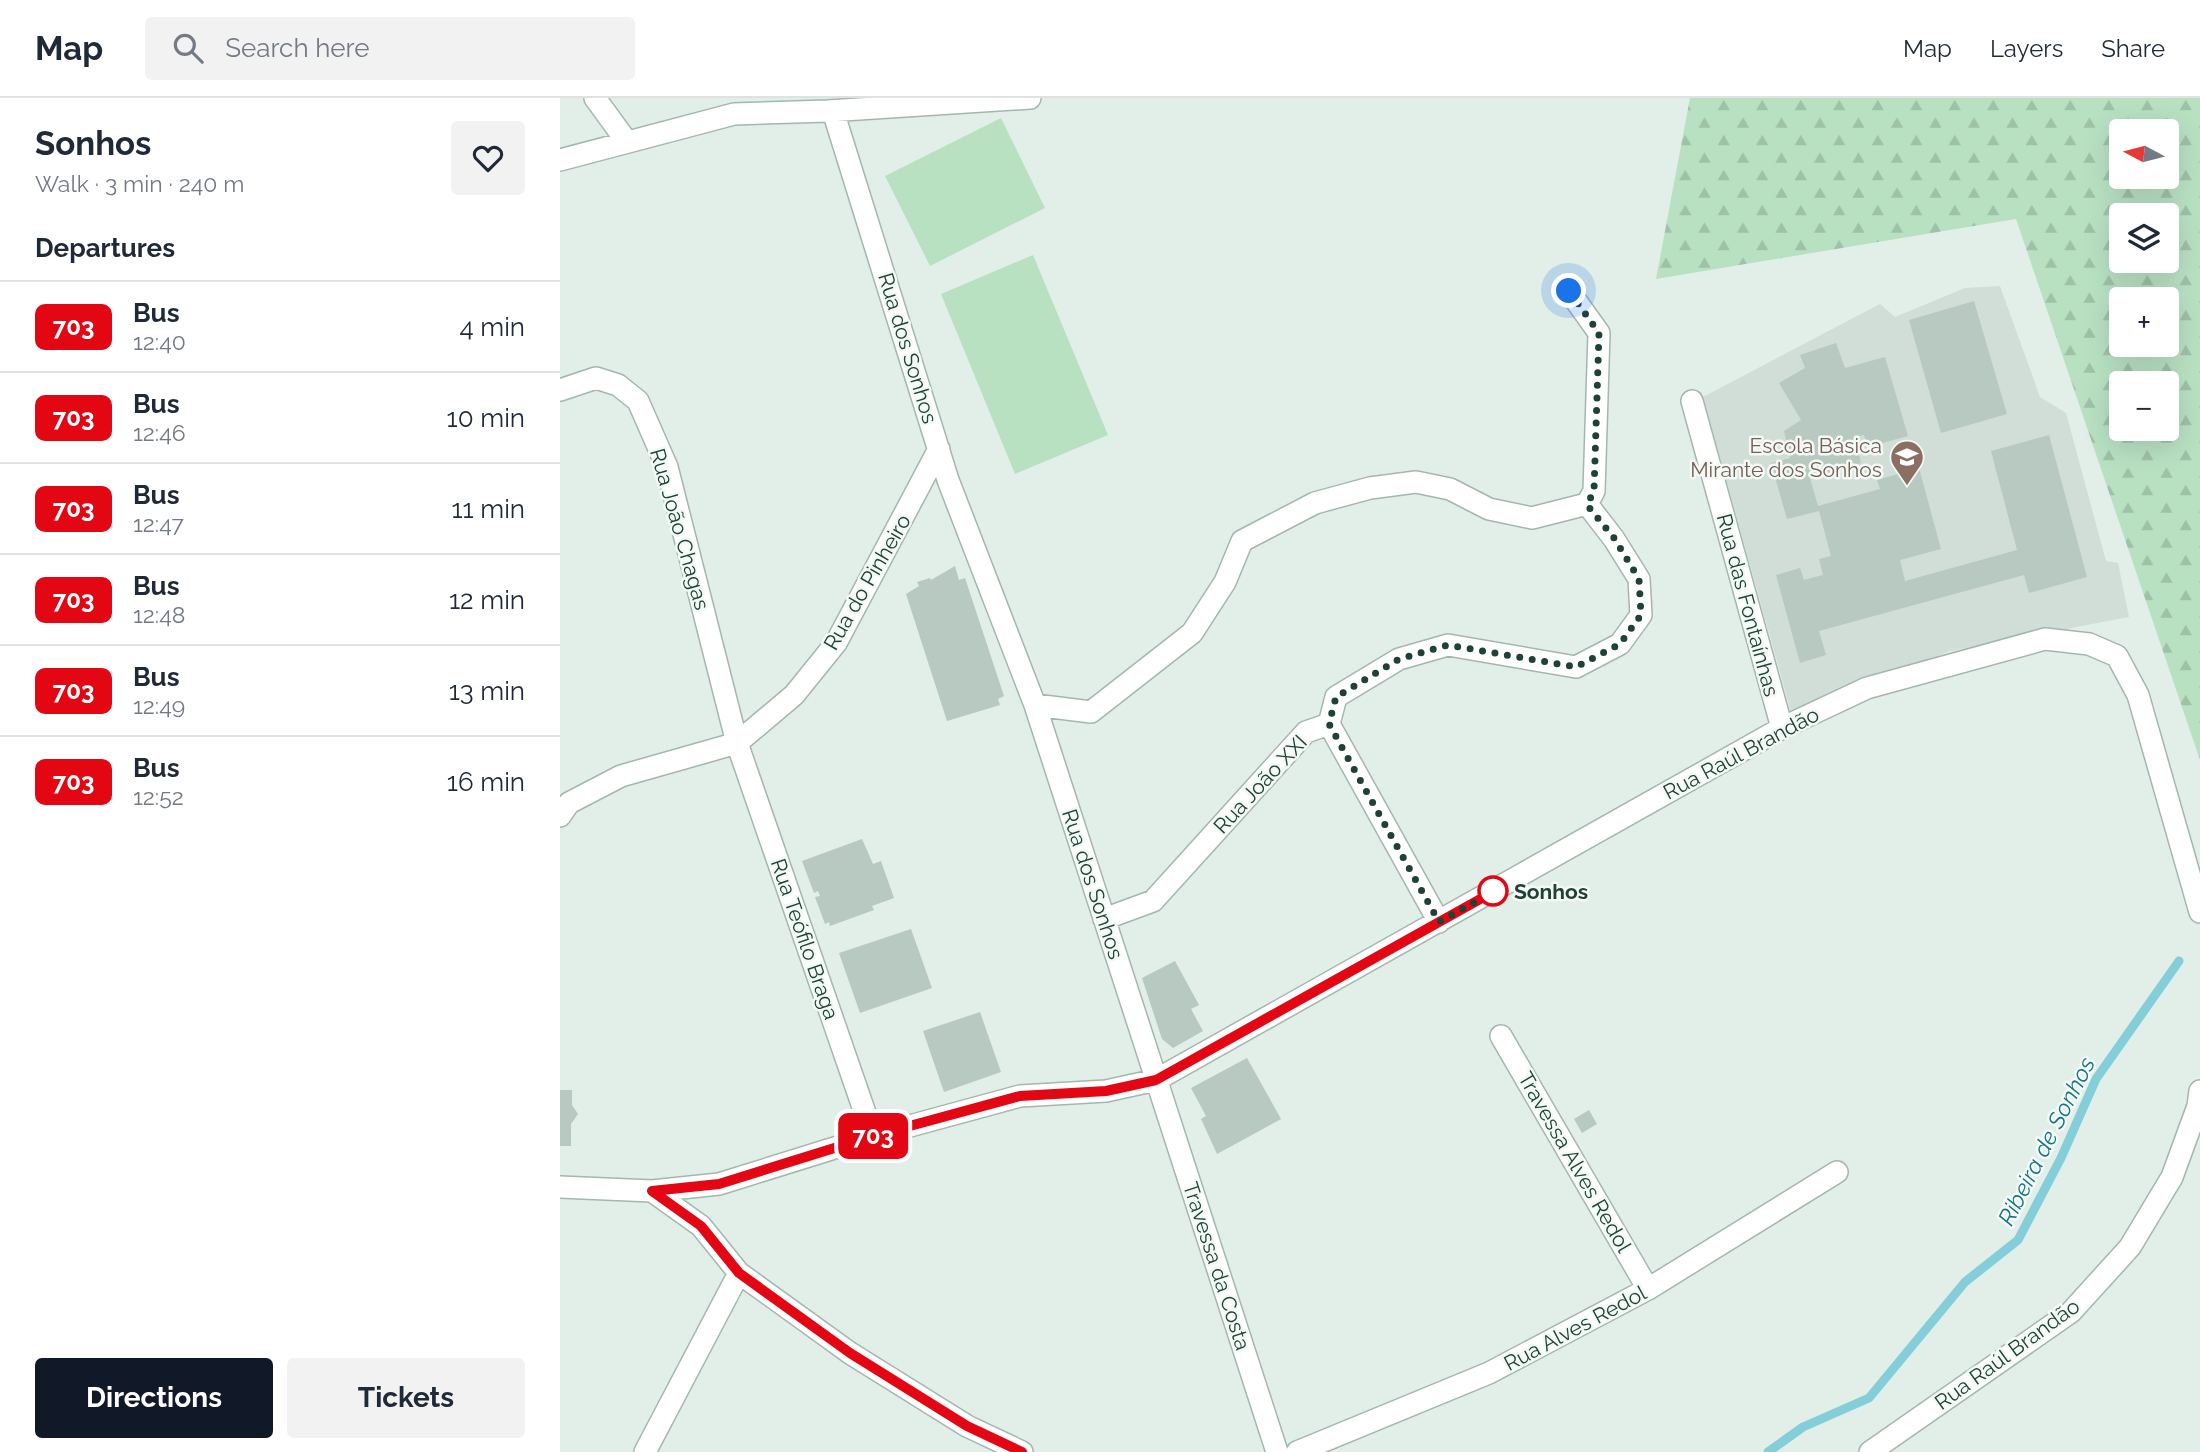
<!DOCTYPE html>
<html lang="en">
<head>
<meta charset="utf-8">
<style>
  :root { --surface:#fff; --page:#f2f2f3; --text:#1f2937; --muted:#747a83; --line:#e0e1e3; --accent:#111827 }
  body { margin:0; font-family:Raleway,sans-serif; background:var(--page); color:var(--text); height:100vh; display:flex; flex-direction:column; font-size:26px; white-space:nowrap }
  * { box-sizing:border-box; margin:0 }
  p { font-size:23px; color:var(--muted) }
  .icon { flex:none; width:38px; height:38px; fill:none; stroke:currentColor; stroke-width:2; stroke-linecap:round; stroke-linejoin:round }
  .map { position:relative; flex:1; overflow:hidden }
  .sheet { display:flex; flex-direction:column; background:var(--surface); width:560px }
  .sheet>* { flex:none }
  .badge { padding:0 14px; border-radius:10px; font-size:24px; line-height:46px }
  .needle { width:46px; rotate:277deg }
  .fabs { position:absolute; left:1549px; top:21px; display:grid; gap:14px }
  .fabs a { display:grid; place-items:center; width:70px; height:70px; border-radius:7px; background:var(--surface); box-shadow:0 7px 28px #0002; font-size:35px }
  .you { position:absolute; width:35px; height:35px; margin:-18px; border:5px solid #fff; border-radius:50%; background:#1a73e8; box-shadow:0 0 0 10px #1a73e833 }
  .map>.badge { position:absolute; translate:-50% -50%; box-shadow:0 0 0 4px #fff }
  h2 { padding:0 35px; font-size:26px; line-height:63px }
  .round { display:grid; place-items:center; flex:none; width:74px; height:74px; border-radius:7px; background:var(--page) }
  .overview { display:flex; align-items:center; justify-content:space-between; height:119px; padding:0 35px }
  h1 { font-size:33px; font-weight:700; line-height:52px }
  .action { display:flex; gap:14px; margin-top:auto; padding:14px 35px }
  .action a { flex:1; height:80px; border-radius:7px; background:var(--accent); color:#fff; font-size:28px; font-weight:700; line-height:80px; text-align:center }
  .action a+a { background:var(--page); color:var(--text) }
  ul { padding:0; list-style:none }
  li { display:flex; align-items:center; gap:21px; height:91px; padding:0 35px; border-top:2px solid var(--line) }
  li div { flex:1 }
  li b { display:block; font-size:26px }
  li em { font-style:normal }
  li .badge { min-width:77px; font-weight:700; text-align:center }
  header { display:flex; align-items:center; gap:42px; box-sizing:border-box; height:98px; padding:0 35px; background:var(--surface); border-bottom:2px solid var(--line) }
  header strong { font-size:33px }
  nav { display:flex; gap:38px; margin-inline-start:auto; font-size:24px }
  .search { width:490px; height:63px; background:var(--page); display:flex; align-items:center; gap:18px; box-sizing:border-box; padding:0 24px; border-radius:7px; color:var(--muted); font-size:26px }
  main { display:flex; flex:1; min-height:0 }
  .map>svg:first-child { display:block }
  .built { fill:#d0ded7 }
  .grass { fill:#b8e1c2 }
  .forest { fill:url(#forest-firs); fill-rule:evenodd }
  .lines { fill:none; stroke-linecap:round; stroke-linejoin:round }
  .stream { stroke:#84ced9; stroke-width:9 }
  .building { fill:#b7c9c1 }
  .minor-casing { stroke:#a4b7af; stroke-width:24 }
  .minor { stroke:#fff; stroke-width:21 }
  .line-casing { stroke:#fff; stroke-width:16 }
  .line { stroke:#e30613; stroke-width:10 }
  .walk { stroke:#204137; stroke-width:7; stroke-dasharray:0 12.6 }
  .stop-dot { fill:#fff; stroke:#e30613; stroke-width:3.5 }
  .labels { text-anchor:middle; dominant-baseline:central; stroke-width:5; stroke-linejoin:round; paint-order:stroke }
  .street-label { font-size:21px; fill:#204137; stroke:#f3faf6 }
  .education-label { font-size:21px; fill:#785e54; stroke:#f3faf6; text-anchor:end }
  .stop-label { font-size:21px; font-weight:bold; fill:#204137; stroke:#f3faf6; text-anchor:start }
  .water-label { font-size:23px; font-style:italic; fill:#137484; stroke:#f3faf6 }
</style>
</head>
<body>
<header>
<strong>Map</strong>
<div class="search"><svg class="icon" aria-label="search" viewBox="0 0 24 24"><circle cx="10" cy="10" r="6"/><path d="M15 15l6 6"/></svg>Search here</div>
<nav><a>Map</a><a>Layers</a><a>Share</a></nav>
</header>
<main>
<section class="sheet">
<div class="overview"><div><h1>Sonhos</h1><p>Walk · 3 min · 240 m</p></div><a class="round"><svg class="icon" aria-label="heart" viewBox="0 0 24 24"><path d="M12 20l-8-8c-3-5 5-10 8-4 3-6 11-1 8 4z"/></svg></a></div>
<h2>Departures</h2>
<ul>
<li><span class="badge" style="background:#e30613;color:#fff">703</span><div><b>Bus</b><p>12:40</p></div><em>4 min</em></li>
<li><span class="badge" style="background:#e30613;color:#fff">703</span><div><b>Bus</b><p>12:46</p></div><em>10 min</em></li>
<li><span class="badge" style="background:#e30613;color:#fff">703</span><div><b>Bus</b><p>12:47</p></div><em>11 min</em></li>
<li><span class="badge" style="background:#e30613;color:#fff">703</span><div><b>Bus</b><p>12:48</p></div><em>12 min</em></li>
<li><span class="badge" style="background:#e30613;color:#fff">703</span><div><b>Bus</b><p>12:49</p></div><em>13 min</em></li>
<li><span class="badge" style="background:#e30613;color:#fff">703</span><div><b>Bus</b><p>12:52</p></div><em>16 min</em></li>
</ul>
<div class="action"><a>Directions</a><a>Tickets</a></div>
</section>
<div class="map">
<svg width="1640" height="1354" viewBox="0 0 1640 1354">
  <defs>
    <pattern id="forest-firs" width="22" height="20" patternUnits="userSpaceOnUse" patternTransform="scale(1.75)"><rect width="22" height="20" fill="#b8e1c2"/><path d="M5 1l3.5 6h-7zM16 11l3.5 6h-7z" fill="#9ec2a7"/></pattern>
  </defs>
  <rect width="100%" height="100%" fill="#e2eee8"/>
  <!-- built -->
  <path class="built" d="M1440 188 1480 299 1506 315 1546 463 1558 465 1569 519 1390 553 1232 617 1143 299 1320 206 1335 219 1405 190Z"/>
  <!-- grass -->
  <path class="grass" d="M441 20 485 110 370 168 325 78Z
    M473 157 548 337 455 376 381 196Z"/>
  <!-- forest -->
  <path class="forest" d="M1130 0H1640V662L1456 121 1096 181ZM1561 33H1606V79H1561ZM1561 117H1606V163H1561ZM1561 201H1606V247H1561ZM1561 285H1606V331H1561Z"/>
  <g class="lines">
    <!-- stream -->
    <path class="stream" d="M1208 1354 1243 1329 1309 1300 1405 1184 1458 1142 1501 1060 1536 981 1619 863"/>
  </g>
  <!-- building -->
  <path class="building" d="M1414 203 1447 316 1381 335 1349 222Z
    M1276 245 1285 270 1325 259 1348 338 1308 349 1304 337 1295 339 1301 365 1250 380 1258 408 1320 391 1317 382 1359 370 1381 451 1340 462 1345 483 1457 452 1431 353 1489 337 1527 479 1469 495 1464 477 1259 533 1266 557 1240 565 1216 477 1240 470 1244 482 1263 477 1259 461 1271 458 1259 413 1227 421 1211 365 1230 360 1224 333 1241 322 1219 285 1245 270 1240 257Z
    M395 468 399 482 405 480 444 598 438 601 440 607 387 623 346 496 359 488 357 484 370 480 371 482Z
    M302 741 313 766 321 763 334 800 312 808 314 812 270 828 269 824 265 826 255 799 260 798 258 793 254 795 242 763Z
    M351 831 372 890 300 915 279 855Z
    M615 863 639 907 631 911 643 933 613 950 602 941 582 880Z
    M420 914 441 974 384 994 363 933Z
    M687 960 721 1021 657 1056 641 1021 646 1018 631 990Z
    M0 992H12V1007L18 1016 11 1026V1048H0Z
    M1029 1012 1037 1026 1022 1035 1014 1021Z"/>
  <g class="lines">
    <!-- minor casing -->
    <g class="minor-casing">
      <path id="minor" d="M35 0 67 44
        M273 13 388 382 475 607 717 1354
        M0 62 174 16 268 13 470 0
        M1009 193 1039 235 1034 393 1027 406
        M0 292 36 280 58 287 78 303 107 369 177 645 313 1038
        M1132 303 1222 630
        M475 607 531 614 632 535 665 484 682 443 755 405 810 390 856 384 890 391 929 411 972 420 1027 406
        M769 626 776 599 839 561 888 547 1016 569 1060 546 1081 517 1079 481 1054 441 1027 406
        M769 626 879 824
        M0 718 9 705 61 678 177 645 234 597 276 545 379 351
        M544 821 593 803 746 634 769 626
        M941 938 1088 1191
        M0 1089 92 1093 159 1086 313 1038 460 998 546 993 596 982 1222 630 1307 590 1485 541 1529 546 1557 558 1578 597 1640 814
        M92 1093 141 1128 179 1175 290 1255 407 1328 462 1354
        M85 1354 179 1175
        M737 1354 929 1275 1088 1191 1277 1074
        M1310 1354 1511 1214 1570 1149 1612 1079 1638 1008 1640 993"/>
    </g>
    <!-- minor -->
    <use href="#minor" class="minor"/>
  </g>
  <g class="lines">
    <!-- line casing -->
    <g class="line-casing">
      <path id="line" d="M462 1354 407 1328 290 1255 179 1175 141 1128 92 1093 159 1086 313 1038 460 998 546 993 596 982 940 790"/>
    </g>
    <!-- line -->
    <use href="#line" class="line"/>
    <!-- walk -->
    <path class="walk" d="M933 793 940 790 879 824 769 626 776 599 839 561 888 547 1016 569 1060 546 1081 517 1079 481 1054 440 1027 407 1034 393 1039 235 1009 193"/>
  </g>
  <!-- icons -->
  <defs>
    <g id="school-pin" transform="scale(1.75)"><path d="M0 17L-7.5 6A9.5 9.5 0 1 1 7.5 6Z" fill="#8d6e63" stroke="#f3faf6"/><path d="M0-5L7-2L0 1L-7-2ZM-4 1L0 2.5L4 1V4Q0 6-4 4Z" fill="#fff"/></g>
  </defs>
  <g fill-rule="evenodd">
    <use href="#school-pin" x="1347" y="359"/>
  </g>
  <!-- markers -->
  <circle class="stop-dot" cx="933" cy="793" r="14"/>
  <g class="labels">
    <!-- street labels -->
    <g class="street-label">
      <text transform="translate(348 250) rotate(73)">Rua dos Sonhos</text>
      <text transform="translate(120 431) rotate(74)">Rua João Chagas</text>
      <text transform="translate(307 484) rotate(-60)">Rua do Pinheiro</text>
      <text transform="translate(1188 507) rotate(75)">Rua das Fontaínhas</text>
      <text transform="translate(1181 655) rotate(-28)">Rua Raúl Brandão</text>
      <text transform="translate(700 686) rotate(-47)">Rua João XXI</text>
      <text transform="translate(533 786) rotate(72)">Rua dos Sonhos</text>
      <text transform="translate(245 841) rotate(71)">Rua Teófilo Braga</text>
      <text transform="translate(1015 1064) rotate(60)">Travessa Alves Redol</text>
      <text transform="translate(657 1168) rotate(72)">Travessa da Costa</text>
      <text transform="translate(1015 1230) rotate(-28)">Rua Alves Redol</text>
      <text transform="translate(1447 1256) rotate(-36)">Rua Raúl Brandão</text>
    </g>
    <!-- education labels -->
    <g class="education-label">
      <text x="1322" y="347">Escola Básica<tspan x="1322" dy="24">Mirante dos Sonhos</tspan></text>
    </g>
    <!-- stop labels -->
    <g class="stop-label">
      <text x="954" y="793">Sonhos</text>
    </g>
    <!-- water labels -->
    <g class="water-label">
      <text transform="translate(1486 1043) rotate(-63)">Ribeira de Sonhos</text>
    </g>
  </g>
</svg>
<div class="fabs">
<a><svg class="needle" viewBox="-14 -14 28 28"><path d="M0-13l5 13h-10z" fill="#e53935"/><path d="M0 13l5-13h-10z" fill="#747a83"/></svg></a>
<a><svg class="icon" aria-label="layers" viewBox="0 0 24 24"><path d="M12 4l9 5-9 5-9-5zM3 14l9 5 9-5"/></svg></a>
<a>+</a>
<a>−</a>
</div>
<div class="you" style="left:1009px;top:193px"></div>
<b class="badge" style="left:313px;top:1038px;background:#e30613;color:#fff">703</b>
</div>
</main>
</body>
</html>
